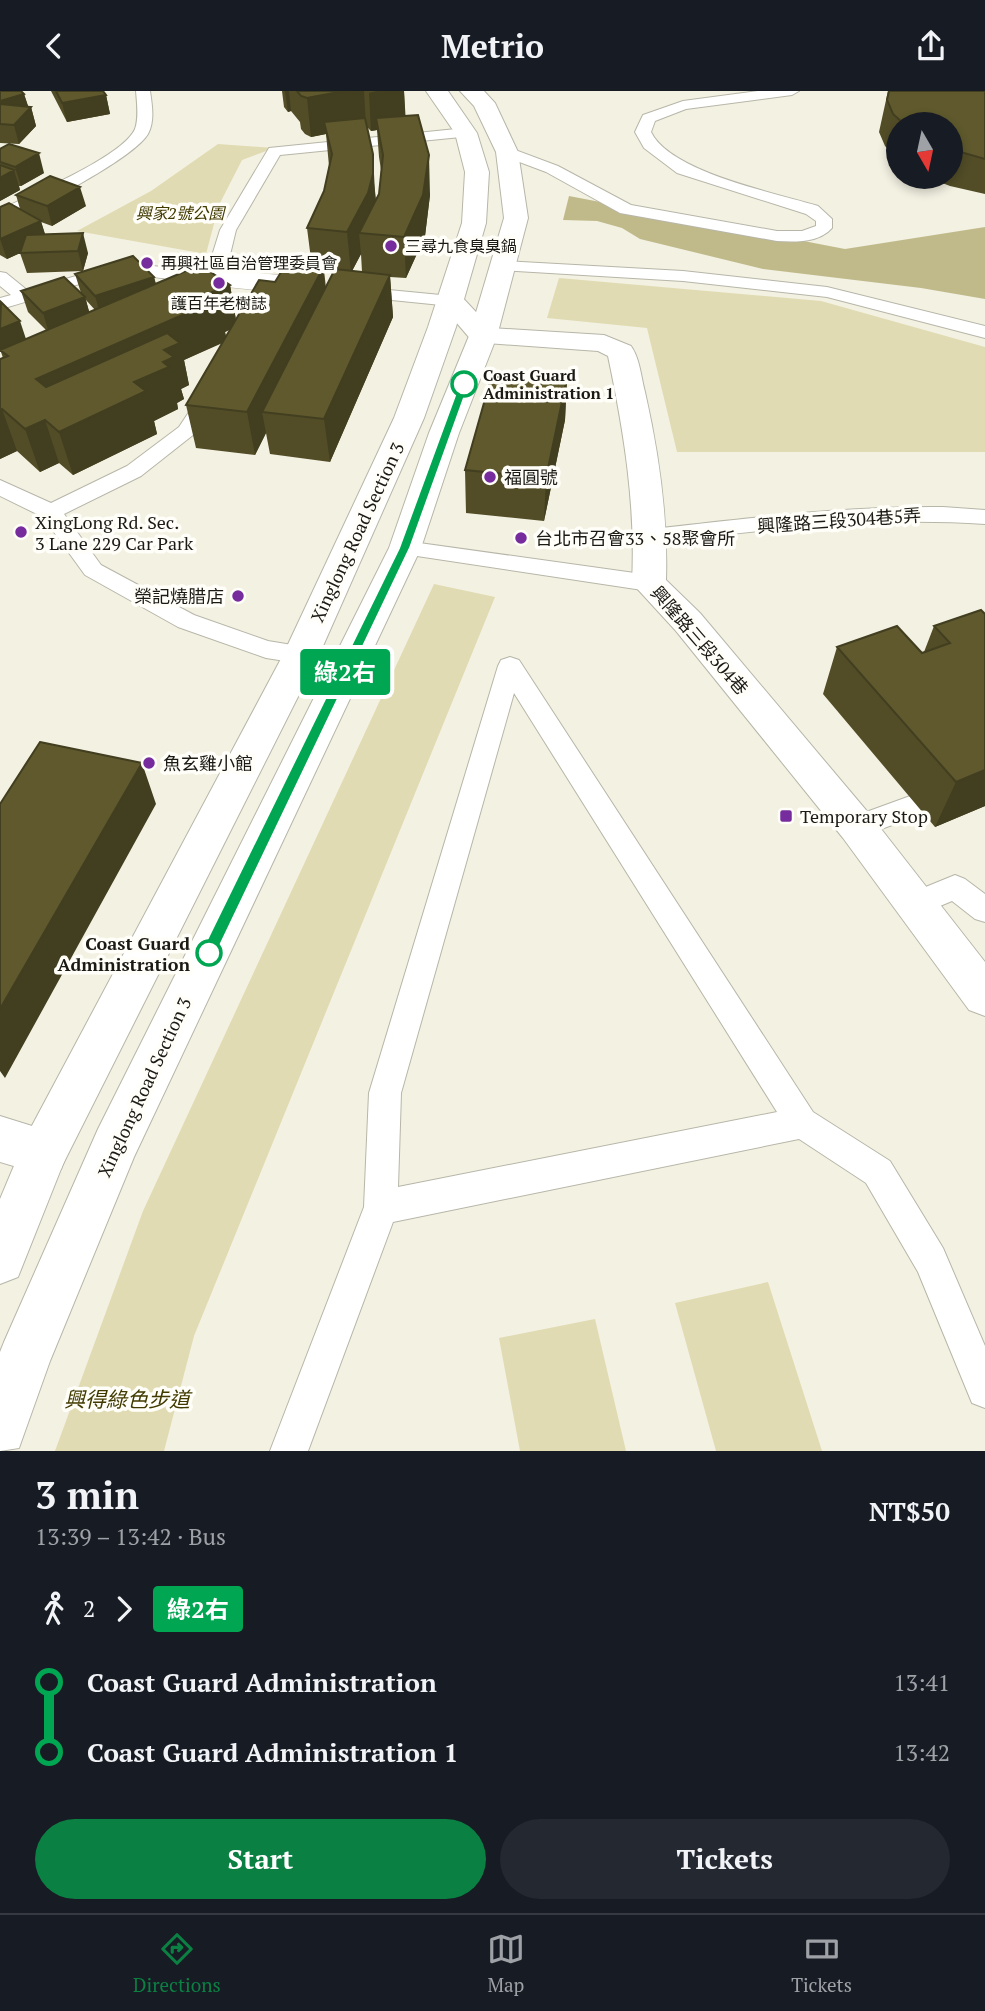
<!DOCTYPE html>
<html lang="en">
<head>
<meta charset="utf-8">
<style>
  :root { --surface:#171b24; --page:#242831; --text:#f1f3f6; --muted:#9ea1a6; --line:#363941; --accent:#0b8043 }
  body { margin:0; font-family:"PT Serif","Noto Sans TC",serif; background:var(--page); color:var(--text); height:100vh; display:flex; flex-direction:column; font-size:26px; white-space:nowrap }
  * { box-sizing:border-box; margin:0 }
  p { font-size:23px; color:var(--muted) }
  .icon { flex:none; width:38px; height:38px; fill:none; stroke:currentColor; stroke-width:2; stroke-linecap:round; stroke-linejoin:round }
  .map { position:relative; height:1360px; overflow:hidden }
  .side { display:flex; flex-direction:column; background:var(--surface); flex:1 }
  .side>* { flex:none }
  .badge { padding:0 14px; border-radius:5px; font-size:24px; line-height:46px }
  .needle { width:46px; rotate:171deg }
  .tools { position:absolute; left:886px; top:21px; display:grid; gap:14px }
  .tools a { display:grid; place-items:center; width:77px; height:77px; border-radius:50%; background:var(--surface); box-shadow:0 4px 10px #0003; font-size:35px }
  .map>.badge { position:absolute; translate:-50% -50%; box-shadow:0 0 0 4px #fff }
  .legs { display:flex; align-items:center; gap:10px; height:77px; padding:0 35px; font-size:23px }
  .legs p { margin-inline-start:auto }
  .overview { display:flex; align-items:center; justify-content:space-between; height:119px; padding:0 35px }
  h1 { font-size:38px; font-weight:700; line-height:52px }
  .cta { display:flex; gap:14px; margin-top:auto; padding:14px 35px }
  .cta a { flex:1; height:80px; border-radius:42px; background:var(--accent); color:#fff; font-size:28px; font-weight:700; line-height:80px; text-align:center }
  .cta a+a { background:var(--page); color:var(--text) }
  ul { padding:0 35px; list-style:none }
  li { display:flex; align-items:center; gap:24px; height:70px; font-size:26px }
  li i { display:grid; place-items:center; width:10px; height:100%; margin:0 9px; background:currentColor }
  li i::after { content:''; width:18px; height:18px; margin:-9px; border:5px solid; border-radius:50%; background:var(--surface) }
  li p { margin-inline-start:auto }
  li:first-child i { background:linear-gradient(#0000 50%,currentColor 0) }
  li:last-child i { background:linear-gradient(currentColor 50%,#0000 0) }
  header { display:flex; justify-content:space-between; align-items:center; height:91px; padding:0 35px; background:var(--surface); font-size:32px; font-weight:700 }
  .tabs { display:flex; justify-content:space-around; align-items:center; height:98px; border-top:2px solid var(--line); background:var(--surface); font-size:19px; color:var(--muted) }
  .tabs a { display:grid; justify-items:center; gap:4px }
  .tabs .current { color:var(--accent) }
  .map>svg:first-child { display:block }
  .green { fill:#e0dbb2 }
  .forest { fill:#c0ba8b }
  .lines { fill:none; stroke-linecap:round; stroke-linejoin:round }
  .service-casing { stroke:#b7b6a8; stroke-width:2 }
  .minor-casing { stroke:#b7b6a8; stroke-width:2 }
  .secondary-casing { stroke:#b7b6a8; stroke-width:2 }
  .service { fill:#fff; fill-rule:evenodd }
  .minor { fill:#fff; fill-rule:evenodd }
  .secondary { fill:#fff; fill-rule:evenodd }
  .service-bridge-casing { stroke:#b7b6a8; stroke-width:18; stroke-linecap:butt }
  .service-bridge { stroke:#fff; stroke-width:17 }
  .wall { fill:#524d27; fill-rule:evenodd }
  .shaded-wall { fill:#423e20 }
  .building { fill:#5f592d; stroke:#423e20; stroke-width:2 }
  .line-1 { fill:#00a651; stroke:#fff; stroke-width:2 }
  .poi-dot { fill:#772c9e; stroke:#fffef8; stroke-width:2.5 }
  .stop-1-dot { fill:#fff; stroke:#00a651; stroke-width:3.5 }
  .labels { text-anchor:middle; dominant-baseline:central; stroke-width:7; stroke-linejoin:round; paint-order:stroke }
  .far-park-label { font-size:16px; font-style:italic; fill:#413a00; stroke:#fffef8 }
  .far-poi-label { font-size:16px; fill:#1b1a15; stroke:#fffef8; text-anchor:start }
  .far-stop-label { font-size:16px; font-weight:bold; fill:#1b1a15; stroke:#fffef8; text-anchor:start }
  .poi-label { font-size:18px; fill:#1b1a15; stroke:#fffef8; text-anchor:start }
  .street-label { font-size:18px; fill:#1b1a15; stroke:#fffef8 }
  .stop-label { font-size:18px; font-weight:bold; fill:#1b1a15; stroke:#fffef8; text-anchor:end }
  .near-park-label { font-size:21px; font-style:italic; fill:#413a00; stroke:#fffef8 }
</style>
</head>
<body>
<header><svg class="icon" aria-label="back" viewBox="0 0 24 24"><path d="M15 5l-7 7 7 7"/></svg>Metrio<svg class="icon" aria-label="share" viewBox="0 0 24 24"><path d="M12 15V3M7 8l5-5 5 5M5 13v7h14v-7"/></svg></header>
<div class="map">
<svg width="985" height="1360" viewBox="0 0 985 1360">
  <rect width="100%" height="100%" fill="#f3f1e2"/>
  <!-- green -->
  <path class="green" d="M218 53 274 57 242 69 219 114 206 163 77 140 151 100Z
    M559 187 821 210 985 256V361H677L647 237 547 227Z
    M434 493 495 506 194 1245 164 1360H55L143 1120Z
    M768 1191 822 1360H716L675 1212Z
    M595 1228 626 1360H520L499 1247Z"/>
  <!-- forest -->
  <path class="forest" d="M569 105 845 158 985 136V208L921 197 763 178 640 148 622 137 597 130 563 129Z"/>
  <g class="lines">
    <!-- service casing -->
    <g class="service-casing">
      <path id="service" d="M136 0H150C152 14 155 30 148 43 134 67 29 123 0 130V119C29 104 123 66 135 38 139 27 137 12 136 0Z
        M758 0H799L792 4 686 18 655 30 651 41C670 81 775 102 818 115L832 128V137C819 152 795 151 777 150L620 122 546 81 501 64 499 61 507 56 558 75 631 114 777 140H802L816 135V130L806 123 677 82 644 57 635 41 643 24 683 10Z
        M466 37 474 42 471 45 280 64 236 139 229 168 213 199 204 204 195 199 211 168 220 139 269 57Z
        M504 170 683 180 827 196 985 235V247L827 206 683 190 498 179 495 175 498 171Z
        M134 173 171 177 180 182C170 193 146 183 133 183 90 184 42 208 0 218V207L11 204 0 195V181L6 182 27 199 111 175Z
        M358 196 451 205 460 210 451 215 352 205 349 201 352 197Z
        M210 298 217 300 220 304 193 344 141 385 64 423 101 474 194 524 268 550 359 565 362 571 359 577 350 580 266 567 178 536 85 484 43 426 0 405V389L51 412 127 375 179 336 203 300Z
        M943 416 985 419V433C873 425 763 439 652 452L644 450 641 445 644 440 652 438C749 427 845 415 943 416Z
        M405 450 649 484 657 486 661 492 657 498 649 500 397 462 394 457 397 452Z
        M510 566 519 569 813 1021 890 1070 943 1157 985 1255V1317L972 1312 918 1181 866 1092 799 1048 393 1131 308 1360H270L364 1116 369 1002 498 575 501 569ZM514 602 777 1021 398 1096 401 1002Z
        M913 704 922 707 926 715 922 723 857 747 847 744 843 736 847 728Z
        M955 784 965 788 985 803V831L975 828 952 810 916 825 906 822 902 813 906 804Z"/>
    </g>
    <!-- minor casing -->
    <g class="minor-casing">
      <path id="minor" d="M451 202 460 204 491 237 604 244 631 255C640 268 641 286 645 301 659 363 668 425 666 489L700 522 871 725 985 871V925L969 919 843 747 676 540 632 492C636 415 624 341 608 265L598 260 473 251 438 210 442 204Z
        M0 1025 61 1044 68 1061 61 1078 44 1084 0 1071Z"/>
    </g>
    <!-- secondary casing -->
    <g class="secondary-casing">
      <path id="secondary" d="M426 0H448L477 42 489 81 486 132 456 236 424 327 319 564 63 1073 18 1186 0 1193V1108L27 1044 283 564 394 327 428 236 462 132 465 81 455 42Z
        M460 0H484L495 12 518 61 528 127 497 245 459 342 421 457 134 1066 50 1270 19 1357 0 1360V1261L4 1251 98 1038 389 457 429 342 469 245 504 127 496 61 474 15Z"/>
    </g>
    <!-- service -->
    <use href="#service" class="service"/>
    <!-- minor -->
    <use href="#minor" class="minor"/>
    <!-- secondary -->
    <use href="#secondary" class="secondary"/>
    <!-- service-bridge casing -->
    <g class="service-bridge-casing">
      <path id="service-bridge" d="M171 182 293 194"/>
    </g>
    <!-- service-bridge -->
    <use href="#service-bridge" class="service-bridge"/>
  </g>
  <!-- wall -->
  <path class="wall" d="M0 0 24 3 28 15 31 16 36 35 19 53 0 52Z
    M51 0H103L106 4 110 23 67 31Z
    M282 0H404L405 25 430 104 425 145 406 187 390 186 393 226 330 371 270 363 266 342 255 364 196 357 186 314 223 251 184 269 189 294 181 298 184 308 177 312 178 318 154 330 157 343 73 384 59 372 40 381 17 360 0 368V268L3 267 1 261H0V212L26 248 46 239 28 221 21 200 81 202 75 183 154 186 156 193 230 194 236 229 275 191 312 176 307 137 324 100 329 75 326 43 311 46 305 43 301 38 300 31 291 20 288 21 284 16ZM367 36 371 40 377 39 379 66 381 79 379 103 376 108ZM361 163 362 181 352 180ZM324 179 334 180 326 197ZM86 209 95 219 89 221ZM231 238 226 246 225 241Z
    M888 0H985V103L950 95 927 86H950V33H898V68L885 55 879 41Z
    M0 58 44 82 21 95H19L20 99 0 110Z
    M16 104 86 115 52 135 41 131 45 143 88 162 83 180 27 182 20 162 7 168 0 164V116L20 118Z
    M567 287 565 329 544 430 466 422 465 379Z
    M981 519 985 715 935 736 823 603 837 556 922 562 924 561 934 535Z"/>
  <!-- shaded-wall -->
  <path class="shaded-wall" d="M285 0H289L291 20 288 21Z
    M344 0H364L366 35 324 31 326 43 311 46 307 7Z
    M377 0H404L406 33 376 27 377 39 371 40 369 2Z
    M24 3 29 18 31 16 36 35 19 53 14 34 0 30V10Z
    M106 4 110 23 67 31 62 12Z
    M39 62 44 82 21 95 15 76Z
    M373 63 376 123 359 142 361 163 351 182 347 141Z
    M429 64 430 104 425 145 406 187 404 146Z
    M14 79 20 99 0 110V87Z
    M80 96 86 115 52 135 47 115Z
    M41 130 47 150 7 168 0 148Z
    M83 142 88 162 83 180 78 160Z
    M323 177 328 218 262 321 266 342 255 364 247 321Z
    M390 184 393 226 330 371 324 328Z
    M154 186 159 207 101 226 95 205Z
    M230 194 237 235 225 241 227 250 184 269 189 294 181 298 184 308 177 312 178 318 154 330 157 343 73 384 59 341 50 331 36 288 210 202Z
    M85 206 91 227 49 242 43 222Z
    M20 230 27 251 0 259V261V238Z
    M567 287 565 329 544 430 546 387Z
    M2 318 17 360 0 368V319Z
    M45 329 59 372 40 381 25 338Z
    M142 672 156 713 5 987 0 980V918Z
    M985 679V715L935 736 956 691Z"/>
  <!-- building -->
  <path class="building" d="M0 0H21L24 3 0 10Z
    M56 0H103L106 4 62 12Z
    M297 0H344L307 7 301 5Z
    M889 0H985V68L950 58V33H904L893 23 887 9Z
    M0 13 31 16 14 34 0 33Z
    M418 24 429 64 423 104 404 146 359 142 379 103 383 64 376 27Z
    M365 27 373 63V83L368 102 347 141 307 137 324 100 332 63 324 31Z
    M9 53 39 62 15 76 0 71V58Z
    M0 74 14 79 0 87Z
    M50 85 80 96 47 115 16 104Z
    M9 112 41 130 0 148V116Z
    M83 142 78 160 20 162 26 144Z
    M133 165 154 186 95 205 75 183Z
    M286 173 323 177 247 321 186 314 259 189 275 191Z
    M200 174 230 194 210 202 219 208 36 288 46 296 167 242 180 252 164 259 174 266 163 271 169 276 134 291 146 300 59 341 45 329 25 338 2 318 0 319V268L8 265 0 259Z
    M335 178 390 184 324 328 262 321Z
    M64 186 85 206 43 222 21 200Z
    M1 211 20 230 0 238Z
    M493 280 567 287 546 387 465 379Z
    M981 519 985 523V679L956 691 837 556 897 535 922 562 950 552 934 535Z
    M40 651 142 672 0 918V713Z"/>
  <!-- line-1 -->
  <path class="line-1" d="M460 291 469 293 410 457 214 867H203L201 862 203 857 399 457Z"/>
  <!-- markers -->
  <g class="poi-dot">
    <circle cx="391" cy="155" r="7"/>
    <circle cx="147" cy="172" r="7"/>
    <circle cx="219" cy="192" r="7"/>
    <circle cx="490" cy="386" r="7"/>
    <circle cx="21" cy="441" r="7"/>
    <circle cx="521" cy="447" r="7"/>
    <circle cx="238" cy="505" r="7"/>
    <circle cx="149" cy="672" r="7"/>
    <rect x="779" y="718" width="14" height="14" rx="3.5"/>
  </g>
  <g class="stop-1-dot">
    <circle cx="464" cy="293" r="12"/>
    <circle cx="209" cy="862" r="12"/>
  </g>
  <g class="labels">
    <!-- far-park labels -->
    <g class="far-park-label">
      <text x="180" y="122">興家2號公園</text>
    </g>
    <!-- far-poi labels -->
    <g class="far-poi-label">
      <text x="405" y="155">三尋九食臭臭鍋</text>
      <text x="161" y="172">再興社區自治管理委員會</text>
      <text x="219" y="212" text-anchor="middle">護百年老樹誌</text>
    </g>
    <!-- far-stop labels -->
    <g class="far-stop-label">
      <text x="483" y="284">Coast Guard<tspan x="483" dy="18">Administration 1</tspan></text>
    </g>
    <!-- poi labels -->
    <g class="poi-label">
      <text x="504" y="386">福圓號</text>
      <text x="35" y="431">XingLong Rd. Sec.<tspan x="35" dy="21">3 Lane 229 Car Park</tspan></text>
      <text x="535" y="447">台北市召會33、58聚會所</text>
      <text x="224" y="505" text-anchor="end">榮記燒腊店</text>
      <text x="163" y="672">魚玄雞小館</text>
      <text x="800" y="725">Temporary Stop</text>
    </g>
    <!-- street labels -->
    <g class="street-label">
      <text transform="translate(839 429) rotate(-4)">興隆路三段304巷5弄</text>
      <text transform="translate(357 441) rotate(-65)">Xinglong Road Section 3</text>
      <text transform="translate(700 549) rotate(49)">興隆路三段304巷</text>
      <text transform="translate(144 996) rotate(-65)">Xinglong Road Section 3</text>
    </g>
    <!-- stop labels -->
    <g class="stop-label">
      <text x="190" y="852">Coast Guard<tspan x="190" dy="21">Administration</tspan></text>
    </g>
    <!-- near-park labels -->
    <g class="near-park-label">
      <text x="127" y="1308">興得綠色步道</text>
    </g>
  </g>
</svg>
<div class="tools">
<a><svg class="needle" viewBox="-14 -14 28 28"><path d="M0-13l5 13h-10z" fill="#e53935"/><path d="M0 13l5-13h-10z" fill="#9ea1a6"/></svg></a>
</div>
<b class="badge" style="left:345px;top:581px;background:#00a651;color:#fff">綠2右</b>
</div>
<section class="side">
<div class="overview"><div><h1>3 min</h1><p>13:39 – 13:42 · Bus</p></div><b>NT$50</b></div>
<div class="legs"><svg class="icon" aria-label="walk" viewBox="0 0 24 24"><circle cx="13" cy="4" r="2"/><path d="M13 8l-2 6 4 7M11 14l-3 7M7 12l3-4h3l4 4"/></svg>2<svg class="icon" aria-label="forward" viewBox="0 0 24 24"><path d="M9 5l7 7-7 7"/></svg><b class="badge" style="background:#00a651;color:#fff">綠2右</b></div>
<ul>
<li><i style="color:#00a651"></i><b>Coast Guard Administration</b><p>13:41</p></li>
<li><i style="color:#00a651"></i><b>Coast Guard Administration 1</b><p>13:42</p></li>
</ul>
<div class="cta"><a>Start</a><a>Tickets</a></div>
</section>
<nav class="tabs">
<a class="current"><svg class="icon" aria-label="directions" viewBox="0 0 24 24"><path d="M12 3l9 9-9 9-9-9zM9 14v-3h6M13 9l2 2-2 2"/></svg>Directions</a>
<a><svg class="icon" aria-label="map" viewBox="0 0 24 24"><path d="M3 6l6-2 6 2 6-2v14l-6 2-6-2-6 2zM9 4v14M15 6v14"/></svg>Map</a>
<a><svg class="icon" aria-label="tickets" viewBox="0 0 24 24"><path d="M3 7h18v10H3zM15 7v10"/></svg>Tickets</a>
</nav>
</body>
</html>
